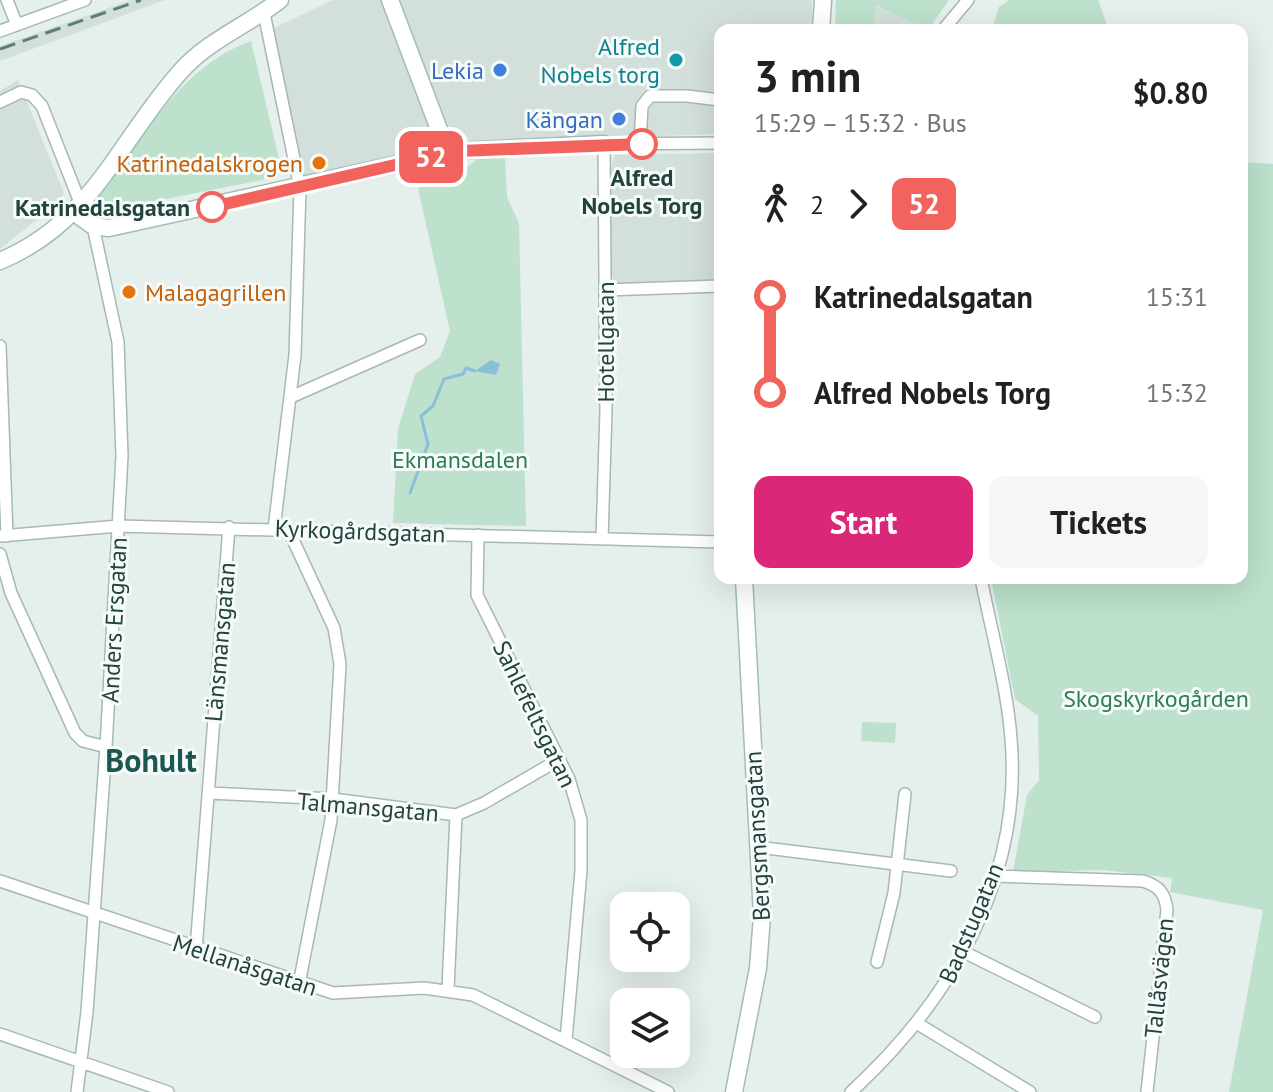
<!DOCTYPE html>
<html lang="en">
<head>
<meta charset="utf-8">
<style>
  :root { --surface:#fff; --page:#f6f6f6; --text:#202124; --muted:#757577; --accent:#db2777 }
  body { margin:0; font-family:"PT Sans",sans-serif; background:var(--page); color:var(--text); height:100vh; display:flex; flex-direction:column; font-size:30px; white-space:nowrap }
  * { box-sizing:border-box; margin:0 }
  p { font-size:26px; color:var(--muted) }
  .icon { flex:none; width:44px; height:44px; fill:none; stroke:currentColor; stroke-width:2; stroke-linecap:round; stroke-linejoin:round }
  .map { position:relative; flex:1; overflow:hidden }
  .drawer { position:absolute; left:714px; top:24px; width:534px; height:560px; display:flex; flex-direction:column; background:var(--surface); border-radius:16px; box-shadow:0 8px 32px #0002 }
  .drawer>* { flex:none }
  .badge { padding:0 16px; border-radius:12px; font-size:28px; line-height:52px }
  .controls { position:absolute; left:610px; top:892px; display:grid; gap:16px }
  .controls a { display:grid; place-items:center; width:80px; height:80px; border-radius:16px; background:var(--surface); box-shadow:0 8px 32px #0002; font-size:40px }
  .map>.badge { position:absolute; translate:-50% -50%; box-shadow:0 0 0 4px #fff }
  .legs { display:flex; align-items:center; gap:12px; height:88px; padding:0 40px; font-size:26px }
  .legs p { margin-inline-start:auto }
  .headline { display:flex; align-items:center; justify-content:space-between; height:136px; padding:0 40px }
  h1 { font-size:44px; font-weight:800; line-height:60px }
  .cta { display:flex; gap:16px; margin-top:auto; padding:16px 40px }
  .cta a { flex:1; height:92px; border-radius:16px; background:var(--accent); color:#fff; font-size:32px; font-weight:800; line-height:92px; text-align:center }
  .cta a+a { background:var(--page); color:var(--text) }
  ul { padding:0 40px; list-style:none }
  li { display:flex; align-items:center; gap:28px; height:96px; font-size:30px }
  li i { display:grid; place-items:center; width:12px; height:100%; margin:0 10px; background:currentColor }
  li i::after { content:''; width:20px; height:20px; margin:-10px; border:6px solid; border-radius:50%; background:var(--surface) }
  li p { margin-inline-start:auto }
  li:first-child i { background:linear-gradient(#0000 50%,currentColor 0) }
  li:last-child i { background:linear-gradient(currentColor 50%,#0000 0) }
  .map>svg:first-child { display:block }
  .built { fill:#d3dfdb }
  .green { fill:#bde1cc }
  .water { fill:#89bfd8 }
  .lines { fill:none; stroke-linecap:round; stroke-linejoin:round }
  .stream { stroke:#89bfd8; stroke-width:3 }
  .street-casing { stroke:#a7b8b5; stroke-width:14 }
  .secondary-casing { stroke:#a2bcb7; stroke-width:19 }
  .street { stroke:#fff; stroke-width:11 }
  .secondary { stroke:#fff; stroke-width:16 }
  .rail { stroke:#5d7e7a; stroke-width:3; stroke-dasharray:16 8; stroke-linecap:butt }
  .line-1-casing { stroke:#fff; stroke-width:18 }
  .line-1 { stroke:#f1635c; stroke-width:12 }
  .culture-dot { fill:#0f9aa8; stroke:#f6fbf9; stroke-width:3 }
  .shop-dot { fill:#3f7fe0; stroke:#f6fbf9; stroke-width:3 }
  .stop-1-dot { fill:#fff; stroke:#f1635c; stroke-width:4 }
  .food-dot { fill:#e8710a; stroke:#f6fbf9; stroke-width:3 }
  .labels { text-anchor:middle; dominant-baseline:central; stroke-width:6; stroke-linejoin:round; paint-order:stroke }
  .culture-label { font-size:24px; fill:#0d838f; stroke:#f6fbf9; text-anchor:end }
  .shop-label { font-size:24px; fill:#366cbe; stroke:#f6fbf9; text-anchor:end }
  .food-label { font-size:24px; fill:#c56008; stroke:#f6fbf9; text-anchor:end }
  .stop-label { font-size:24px; font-weight:bold; fill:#22433f; stroke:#f6fbf9 }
  .street-label { font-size:24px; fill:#22433f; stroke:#f6fbf9 }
  .park-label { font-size:24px; fill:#297d57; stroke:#f6fbf9 }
  .district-label { font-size:32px; font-weight:bold; fill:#1c5752; stroke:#f6fbf9 }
</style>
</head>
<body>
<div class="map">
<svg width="1273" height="1092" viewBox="0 0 1273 1092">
  <rect width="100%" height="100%" fill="#e5efec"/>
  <!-- built -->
  <path class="built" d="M131 0H165L0 61V46Z
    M333 0H812V30H720V134L471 142 457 128 420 136V150L305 179 272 29Z
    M875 6 928 30H873Z
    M18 80 64 193 59 202 0 249V91Z
    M720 153V282L618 285 611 276 610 171 615 155Z"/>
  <!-- green -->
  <path class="green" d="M836 0H949L928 30 876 6 873 30H835Z
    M1009 0H1098L1109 30H992L999 7Z
    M251 41 282 171 277 177 120 208 102 207 98 198 101 191C144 136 183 65 251 41Z
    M505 158 507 197 519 223 526 526 393 523 398 429 415 374 440 357 450 331 414 170 431 167 442 172 465 169 477 159Z
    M1242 162 1273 164V1092H1229L1263 910 1170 892 1172 878 1104 870 1013 872 1027 795 1039 780 1038 716 1015 699 991 578H1242Z
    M862 722 896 723 895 743 861 741Z"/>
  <!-- water -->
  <path class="water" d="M491 360 500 364 496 375 475 371Z"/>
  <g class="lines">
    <!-- stream -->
    <path class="stream" d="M410 493 428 444 421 416 433 406 444 379 463 374 466 368 475 371"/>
    <!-- street casing -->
    <g class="street-casing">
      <path id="street" d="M7 0 17 25
        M264 13 300 188 295 355 274 529
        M943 30 968 0
        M0 31 85 0
        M0 102 21 92 32 95 42 106 81 205
        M640 144 642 106 650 96H687L720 100
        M605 290 720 286
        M0 346 7 536
        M291 397 420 340
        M288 529 334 628 340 664 331 820 299 984
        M478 535 477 595 569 779 581 820V871L566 1040
        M0 536 119 526 720 542
        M602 539 606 410 604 144 720 143
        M0 554 11 593 75 733 83 741 106 747
        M209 793 333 799 456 815 484 803 560 759
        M758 847 951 871
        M994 876 1143 881C1159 886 1165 893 1167 910L1147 1092
        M0 881 333 993 424 988 473 995 668 1092
        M196 949 229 527
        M964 952 1095 1017
        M877 962 894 893 905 794
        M448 989 456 815
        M918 1024 1030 1092
        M0 1034 168 1092
        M77 1092 87 1012 106 747 122 456 118 342 93 226
        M851 1092C950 1001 1023 879 1011 739 1007 685 991 631 981 578"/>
    </g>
    <!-- secondary casing -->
    <g class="secondary-casing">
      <path id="secondary" d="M390 0 443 140
        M821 30 823 0
        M459 151 604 144
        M434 156 442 165C452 166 459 161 459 151
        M75 213 93 226 109 228 434 156
        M0 261C92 223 118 142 180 72 207 41 248 25 280 0
        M734 1092 758 968 762 916 744 578"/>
    </g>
    <!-- street -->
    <use href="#street" class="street"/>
    <!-- secondary -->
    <use href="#secondary" class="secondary"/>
    <!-- rail -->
    <path class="rail" d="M0 49 141 0"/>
  </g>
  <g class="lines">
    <!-- line-1 casing -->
    <g class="line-1-casing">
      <path id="line-1" d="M212 207 434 156 447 166 455 162 459 151 642 144"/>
    </g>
    <!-- line-1 -->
    <use href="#line-1" class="line-1"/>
  </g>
  <!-- markers -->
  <circle class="culture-dot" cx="676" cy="60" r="8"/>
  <g class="shop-dot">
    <circle cx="500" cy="70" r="8"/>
    <circle cx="619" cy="119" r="8"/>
  </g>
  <g class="stop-1-dot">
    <circle cx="642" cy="144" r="14"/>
    <circle cx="212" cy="207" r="14"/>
  </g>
  <g class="food-dot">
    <circle cx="319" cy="163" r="8"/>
    <circle cx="129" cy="292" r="8"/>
  </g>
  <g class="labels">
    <!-- culture labels -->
    <g class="culture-label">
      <text x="660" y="46">Alfred<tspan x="660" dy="28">Nobels torg</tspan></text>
    </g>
    <!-- shop labels -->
    <g class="shop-label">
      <text x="484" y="70">Lekia</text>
      <text x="603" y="119">Kängan</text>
    </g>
    <!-- food labels -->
    <g class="food-label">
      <text x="303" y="163">Katrinedalskrogen</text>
      <text x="145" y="292" text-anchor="start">Malagagrillen</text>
    </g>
    <!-- stop labels -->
    <g class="stop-label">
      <text x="642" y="177">Alfred<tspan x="642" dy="28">Nobels Torg</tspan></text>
      <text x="190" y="207" text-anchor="end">Katrinedalsgatan</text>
    </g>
    <!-- street labels -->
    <g class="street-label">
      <text transform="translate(605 342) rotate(-90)">Hotellgatan</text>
      <text transform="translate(360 531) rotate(2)">Kyrkogårdsgatan</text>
      <text transform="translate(114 620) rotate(-87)">Anders Ersgatan</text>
      <text transform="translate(220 642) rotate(-85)">Länsmansgatan</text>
      <text transform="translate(535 714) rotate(64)">Sahlefeltsgatan</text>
      <text transform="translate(368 807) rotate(5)">Talmansgatan</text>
      <text transform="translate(757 836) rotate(-93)">Bergsmansgatan</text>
      <text transform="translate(971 923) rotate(-67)">Badstugatan</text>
      <text transform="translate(245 965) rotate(18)">Mellanåsgatan</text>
      <text transform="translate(1159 978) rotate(-84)">Tallåsvägen</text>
    </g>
    <!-- park labels -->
    <g class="park-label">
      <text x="460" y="459">Ekmansdalen</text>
      <text x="1156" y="698">Skogskyrkogården</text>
    </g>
    <!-- district labels -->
    <g class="district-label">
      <text x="151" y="760">Bohult</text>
    </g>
  </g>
</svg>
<div class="controls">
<a><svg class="icon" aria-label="locate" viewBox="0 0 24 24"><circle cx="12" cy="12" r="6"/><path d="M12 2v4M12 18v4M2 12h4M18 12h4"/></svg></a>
<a><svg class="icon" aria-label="layers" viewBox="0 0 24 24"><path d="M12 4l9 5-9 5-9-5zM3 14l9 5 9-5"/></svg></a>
</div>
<b class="badge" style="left:431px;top:157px;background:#f1635c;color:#fff">52</b>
<section class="drawer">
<div class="headline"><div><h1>3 min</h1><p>15:29 – 15:32 · Bus</p></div><b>$0.80</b></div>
<div class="legs"><svg class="icon" aria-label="walk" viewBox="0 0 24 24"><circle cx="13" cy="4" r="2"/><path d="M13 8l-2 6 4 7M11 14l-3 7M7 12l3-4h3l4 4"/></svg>2<svg class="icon" aria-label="forward" viewBox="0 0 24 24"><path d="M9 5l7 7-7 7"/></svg><b class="badge" style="background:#f1635c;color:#fff">52</b></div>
<ul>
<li><i style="color:#f1635c"></i><b>Katrinedalsgatan</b><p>15:31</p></li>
<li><i style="color:#f1635c"></i><b>Alfred Nobels Torg</b><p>15:32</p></li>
</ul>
<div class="cta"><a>Start</a><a>Tickets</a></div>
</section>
</div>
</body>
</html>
